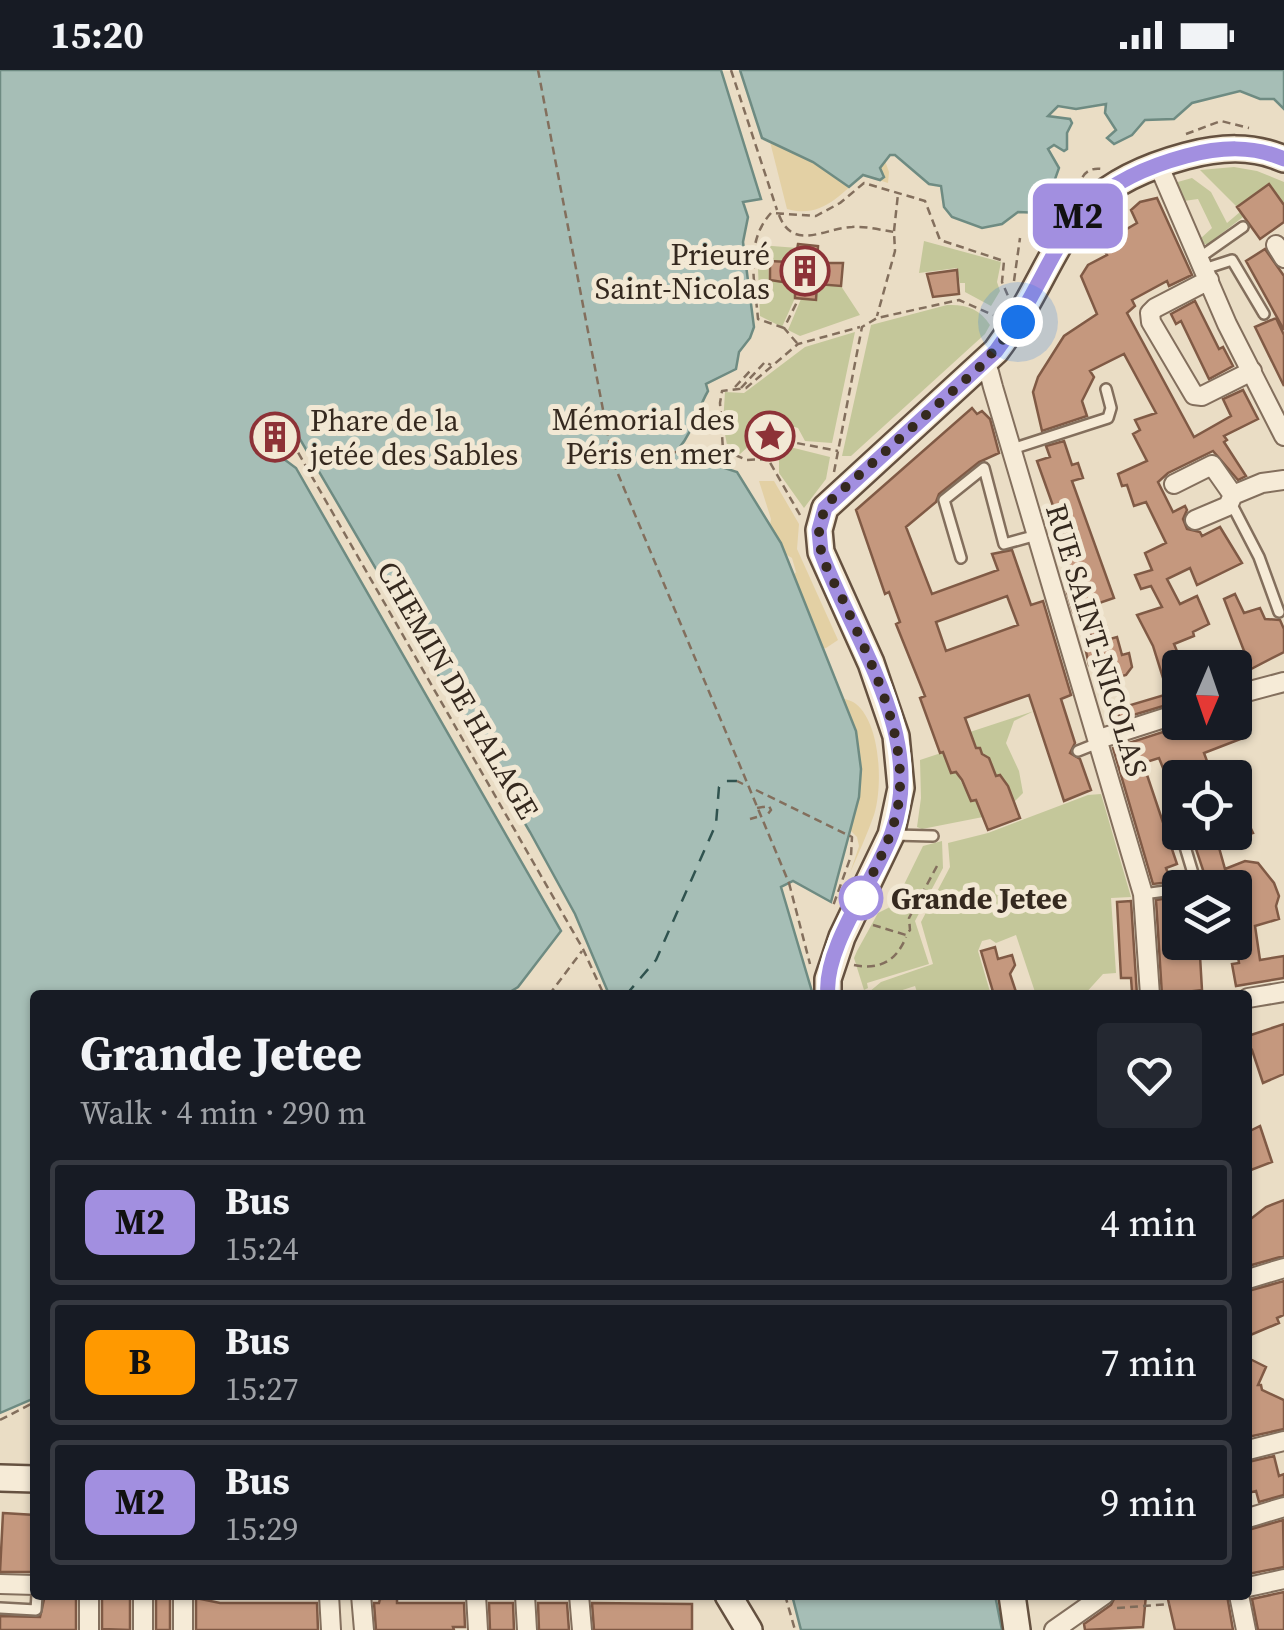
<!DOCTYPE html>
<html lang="en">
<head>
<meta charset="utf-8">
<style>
  :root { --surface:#171b24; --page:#242831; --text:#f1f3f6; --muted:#9ea1a6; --line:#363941 }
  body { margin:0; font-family:"Source Serif 4",serif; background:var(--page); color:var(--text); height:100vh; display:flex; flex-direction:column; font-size:38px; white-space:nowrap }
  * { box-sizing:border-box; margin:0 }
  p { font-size:32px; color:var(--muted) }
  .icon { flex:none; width:55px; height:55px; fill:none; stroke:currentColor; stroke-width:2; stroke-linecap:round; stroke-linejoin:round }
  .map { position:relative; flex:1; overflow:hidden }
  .drawer { position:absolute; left:30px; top:920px; width:1222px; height:610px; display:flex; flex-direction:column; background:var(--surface); border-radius:10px; box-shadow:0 2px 8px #0004 }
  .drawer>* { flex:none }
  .badge { padding:0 20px; border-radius:15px; font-size:35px; line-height:65px }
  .needle { width:65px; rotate:182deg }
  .tools { position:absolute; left:1162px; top:580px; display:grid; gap:20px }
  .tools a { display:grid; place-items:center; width:90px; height:90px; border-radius:10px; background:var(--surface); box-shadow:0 2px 8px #0004; font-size:50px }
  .you { position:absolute; width:50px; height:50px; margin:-25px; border:8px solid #fff; border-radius:50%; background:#1a73e8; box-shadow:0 0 0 15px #1a73e833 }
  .map>.badge { position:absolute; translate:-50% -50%; box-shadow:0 0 0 5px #fff }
  .round { display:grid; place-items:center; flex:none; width:105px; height:105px; border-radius:10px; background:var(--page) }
  .headline { display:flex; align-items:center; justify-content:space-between; height:170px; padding:0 50px }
  h1 { font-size:48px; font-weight:700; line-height:75px }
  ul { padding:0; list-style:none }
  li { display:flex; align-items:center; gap:30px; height:125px; margin:0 20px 15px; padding:0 30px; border:5px solid var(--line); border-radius:10px }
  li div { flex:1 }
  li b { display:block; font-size:38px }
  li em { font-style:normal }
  li .badge { min-width:110px; font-weight:700; text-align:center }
  .status { display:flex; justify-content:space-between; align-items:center; height:70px; padding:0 50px; background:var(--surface); direction:ltr }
  .status svg { height:28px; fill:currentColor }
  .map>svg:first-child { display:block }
  .green { fill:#c4c79a }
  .sand { fill:#e3d0a4 }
  .water { fill:#a6beb6; stroke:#6e8b82; stroke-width:2.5 }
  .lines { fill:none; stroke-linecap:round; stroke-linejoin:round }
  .ferry { stroke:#30534f; stroke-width:2.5; stroke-dasharray:12 10; stroke-linecap:butt }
  .building { fill:#c5987e; stroke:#805a45; stroke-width:2.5; fill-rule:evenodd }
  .lane-casing { stroke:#836f5d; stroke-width:14 }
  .street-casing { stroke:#836f5d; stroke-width:22 }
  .secondary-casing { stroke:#655140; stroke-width:30 }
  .path { stroke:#836f5d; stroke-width:2.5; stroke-dasharray:8 5; stroke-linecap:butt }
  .lane { stroke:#f6ebd7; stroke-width:9 }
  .street { stroke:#f6ebd7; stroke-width:18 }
  .secondary { stroke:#f6ebd7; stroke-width:25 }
  .path-bridge { stroke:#836f5d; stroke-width:2.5; stroke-dasharray:8 5; stroke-linecap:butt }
  .line-casing { stroke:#fff; stroke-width:22 }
  .line { stroke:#a28fe0; stroke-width:15 }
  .walk { stroke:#35291f; stroke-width:10; stroke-dasharray:0 18 }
  .stop-dot { fill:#fff; stroke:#a28fe0; stroke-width:5 }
  .labels { text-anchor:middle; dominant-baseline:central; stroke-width:10; stroke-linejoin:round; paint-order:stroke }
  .poi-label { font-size:30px; fill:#35291f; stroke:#f2e8d4; text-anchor:end }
  .street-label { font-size:30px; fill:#35291f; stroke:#f2e8d4 }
  .stop-label { font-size:30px; font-weight:bold; fill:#35291f; stroke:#f2e8d4; text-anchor:start }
</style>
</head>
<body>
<div class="status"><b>15:20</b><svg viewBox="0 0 49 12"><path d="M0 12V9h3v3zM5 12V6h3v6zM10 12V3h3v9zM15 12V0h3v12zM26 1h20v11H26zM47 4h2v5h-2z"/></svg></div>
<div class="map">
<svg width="1284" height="1560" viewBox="0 0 1284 1560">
  <rect width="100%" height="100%" fill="#eaddc5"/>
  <!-- green -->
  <path class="green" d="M1234 97 1257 101 1284 112V135L1269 114 1237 137 1200 100Z
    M1192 108 1211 122 1227 153 1240 142 1243 147 1208 174H1202L1200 169 1212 158 1198 129 1184 131 1174 113Z
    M924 171 1001 192 997 212 1000 221 991 236 965 222V213H960L957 198 919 203Z
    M757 175 798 178 796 188 792 187 791 192 768 191 769 211 795 212V228L782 257 760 246Z
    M816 214 841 216 860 245 800 266 788 260 801 229H816Z
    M947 235C966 234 980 239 990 255L985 264 851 386H842L871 255Z
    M855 262 832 373 805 371 798 358C772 349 758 369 740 384L728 380 723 354 725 322 744 323 805 277Z
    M790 377 830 387 826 409 804 438 779 403V387Z
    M1034 641 1014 651 1006 673 1019 701 1023 723 1014 732 1000 705 996 706C985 687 977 681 970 662Z
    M944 682 950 703 956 702 971 731 976 730 983 747 922 759 917 757 921 728 920 690Z
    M1101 724 1131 827 1111 828 1116 903 1103 904 1084 925H1036L1016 865 996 873 990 869 982 871 978 881 991 925H918L915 916 887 925H870L869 922 881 912 933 894 921 852 950 797 948 773 988 763 1088 725Z
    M942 771 943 798 915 851 929 894 867 913 868 918 864 920 854 888 857 881 878 843 894 835 923 776Z"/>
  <!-- sand -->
  <path class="sand" d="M765 52 878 71 889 102 888 113 863 105C840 125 821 149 787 139Z
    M759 411H774L799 454 797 479 838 570 826 578 817 579 819 565 806 567 834 626C841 628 851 630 856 634 881 654 883 717 874 745 867 765 858 784 850 803L859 776 857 767 850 760 831 832 815 824 776 532 796 502 792 488 772 476 769 463 771 449Z"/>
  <!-- water -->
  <path class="water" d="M0 0H721L761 129 743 132 748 147 743 172 754 257 750 268 739 282 736 299 706 314 708 321C697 340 693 362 679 378L682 391 700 390 737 402 781 473 856 661 861 699 859 727 831 832 793 811 781 817 813 925H604L608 922 575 844 530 762 290 352 278 343 263 346 256 356 257 369 296 398 561 861 518 917 505 925H35V1328L0 1343Z
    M740 0H1284V39L1274 29H1260L1240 21 1192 33 1174 49 1145 50 1132 65 1114 74 1107 68 1116 60 1105 43 1106 34 1076 39 1058 36 1048 46 1070 49 1072 53 1067 63V79L1064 81 1054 75 1048 79 1059 98 1044 140 1041 143 1018 142 1002 154 982 158 952 147 944 137 941 116 929 114 895 85H890L880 98 884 107 880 110 863 105 849 117 813 92 762 68Z
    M792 1525H995L1002 1560H801Z"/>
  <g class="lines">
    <!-- ferry -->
    <path class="ferry" d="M626 925 656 890 716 754 719 717 726 711H737"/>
  </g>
  <!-- building -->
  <path class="building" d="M1269 114 1284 135V152L1260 169 1237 137Z
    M1157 128 1192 205 1169 216 1167 211 1132 230 1135 236 1127 243 1194 367 1231 346 1223 329 1243 320 1258 349 1224 366 1227 370 1224 372 1246 406 1238 410 1213 381 1168 403 1158 412 1173 442 1185 436 1187 440 1183 449 1187 459 1200 462 1202 466 1220 457 1242 493 1197 515 1190 498 1167 509 1180 534 1197 526 1209 554 1193 562 1194 566 1174 574 1184 598H1180V631L1120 649 1117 639 1168 624 1153 576 1137 545 1162 537 1151 516 1141 519 1135 505 1152 500 1145 483 1166 473 1146 432 1134 436 1127 415 1122 416 1118 404 1147 391 1133 364 1140 360 1135 350 1156 343 1124 284 1090 301 1094 307 1082 331 1087 346 1042 361 1033 322 1038 307 1064 266 1097 244 1081 206 1088 195 1107 185 1100 173 1108 169 1110 160 1118 164 1137 153 1131 140 1140 132Z
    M798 174 818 176 817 193H843L841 216 817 214 816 230 795 228V214L770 210V191L789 192 796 186Z
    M1265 179 1284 206V260L1246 191Z
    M957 200 959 224 933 227 927 204Z
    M1195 231 1219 279 1223 277 1233 296 1209 309 1181 251 1176 254 1171 244Z
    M1276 248 1284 265V316L1255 257Z
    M972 338 977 344 982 341 990 349 999 383 979 392 939 424 936 432 906 457 932 524 998 500 992 484 1012 480 1031 535 1043 531 1071 625 1061 629 1075 673 1070 683 1080 689 1091 720 1064 731 1029 625 965 648 976 678H980L982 684 989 688 996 706 1000 705 1008 716 1020 748 988 760 976 730 971 731 962 710 956 702 951 703 943 682 940 683 920 628 925 626 896 554 900 552 889 522 885 524 856 440ZM1007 526 1018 555 946 581 936 552Z
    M1064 371 1072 395 1078 393 1083 408 1072 411 1114 528 1073 542 1067 522 1077 518 1068 490 1072 489 1037 391 1050 387 1046 376Z
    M1235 524 1244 543 1260 538 1265 549 1280 550 1284 559V582L1251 599 1224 529Z
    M1106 555 1110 569 1117 567 1122 585 1129 583 1132 597 1126 605 1098 613 1092 594 1089 595 1083 568 1091 566 1089 560Z
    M1217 652H1236L1243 668 1204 683 1207 691 1189 698 1192 708H1167L1159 688 1143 693 1177 794 1166 798 1171 812 1153 814 1113 678 1169 660 1172 667Z
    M1244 744 1253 763 1218 774 1225 799 1245 791 1258 793 1274 813 1279 826 1276 836 1279 849 1255 856 1260 890 1284 886V908L1236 916 1232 894 1239 893 1235 867V818H1209L1192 767 1203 762H1235V747Z
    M1180 826V872H1208L1210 885 1200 886 1202 920 1162 925 1156 830Z
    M1131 831 1137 925 1132 922 1131 908H1121L1117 832Z
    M995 877 998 889 1012 885 1015 895 1010 904 1017 925H994L981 881Z
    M1284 954V1004L1263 1013 1252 980 1248 982V966Z
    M1260 1056 1272 1092 1251 1100 1248 1062Z
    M1284 1130V1186L1248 1196V1151L1266 1137Z
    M1284 1211V1245L1277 1248 1279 1253 1248 1266V1221Z
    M1248 1288 1266 1297 1258 1315H1261L1262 1320 1284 1330V1359L1248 1367V1318L1250 1317Z
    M1274 1386 1279 1406 1284 1404V1425L1259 1432 1256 1421 1248 1423V1392Z
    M3 1443 35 1445V1502H0Z
    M1283 1450 1284 1497 1248 1504V1460Z
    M1284 1522V1560H1258L1252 1529Z
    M45 1525H76V1560H0V1546L40 1547Z
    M102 1525H130V1560L102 1559Z
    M1116 1525H1146L1143 1557 1085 1560 1084 1554 1111 1535Z
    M1167 1525H1227L1233 1560H1175Z
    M156 1526H170V1560H156Z
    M196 1528 220 1533H317L318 1560H196Z
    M397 1528V1533H464L465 1557H453L454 1560H376L374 1533H379L380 1529Z
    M489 1533H513L514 1560H490Z
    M538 1533H567L569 1560H539Z
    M592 1533 692 1534V1560H594Z"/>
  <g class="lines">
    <!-- lane casing -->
    <g class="lane-casing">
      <path id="lane" d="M1199 188 1243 157
        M1204 199 1232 190 1264 244
        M1012 379 1108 348 1111 338 1106 319
        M1231 433 1259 487 1279 542
        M961 488 944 430 984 398 1004 474 1037 465
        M1078 681 1098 673
        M1235 739 1238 738
        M894 765 933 766
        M1143 824 1173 820 1195 810 1180 760
        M0 1538 36 1540 37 1525"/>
    </g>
    <!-- street casing -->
    <g class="street-casing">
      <path id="street" d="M1158 94 1227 254 1284 366
        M1276 175 1284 188
        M1209 210 1155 238 1150 243 1151 252 1194 325 1202 326 1252 301
        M982 295 989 302 993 317 1143 824 1150 925
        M1174 414 1212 395 1233 425
        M1195 450 1228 436 1233 425 1262 413 1284 410
        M1235 625 1284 612
        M1099 669 1180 643
        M1248 928 1284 922
        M1248 1209 1284 1198
        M1248 1380 1284 1371
        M1248 1448 1284 1437
        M0 1514 35 1515
        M1248 1517 1284 1509
        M89 1525V1560
        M143 1525V1560
        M183 1525V1560
        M329 1525 331 1560
        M361 1525 364 1560
        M476 1525 478 1560
        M525 1525 527 1560
        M579 1525 582 1560
        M1239 1525 1246 1560
        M1054 1560 1104 1525"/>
    </g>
    <!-- secondary casing -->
    <g class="secondary-casing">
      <path id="secondary" d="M828 925V909L842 867 891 765 901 718 896 666 871 593 821 482 819 460 825 438 996 281C1066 188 1052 122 1186 86 1220 77 1252 75 1284 89
        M0 1408 35 1409
        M728 1525 749 1560
        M1012 1525 1017 1560"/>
    </g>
    <!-- path -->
    <path class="path" d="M538 0 613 392 682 381 723 380
      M731 0 777 140
      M1186 64 1221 51 1249 58
      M1077 119C1082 106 1086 97 1102 99
      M779 145C793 182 825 158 852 157 865 156 881 160 894 162L895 181 877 246
      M894 161 898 124
      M1014 211 1020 168
      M784 258 758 249C755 211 744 173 771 143L816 146 840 133 864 113 925 131 940 170 1004 191 1002 212 1008 226
      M797 273 784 258 798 230
      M735 317 751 300
      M741 318 765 292 771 295
      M263 356 268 352 284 358 583 879 604 925
      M768 389 747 390 723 380 720 333 722 321 746 318 798 274 860 257
      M834 402 862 257 877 248 959 230 993 245
      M800 445 768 389 781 370 838 381
      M737 711 743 714
      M756 720 852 767 851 786 833 836
      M757 738 769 736 771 740 767 745
      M750 749 757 747
      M789 813 810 894
      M873 855 906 865 910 860 909 848 937 796
      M854 895C879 900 896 892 906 867
      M549 925 582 881
      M0 1350 35 1332
      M35 1350V1362
      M785 1525 795 1560
      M1117 1538 1170 1534"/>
    <!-- lane -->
    <use href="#lane" class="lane"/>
    <!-- street -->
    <use href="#street" class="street"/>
    <!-- secondary -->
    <use href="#secondary" class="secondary"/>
    <!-- path-bridge -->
    <path class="path-bridge" d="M613 392 789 813"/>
  </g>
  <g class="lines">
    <!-- line casing -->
    <g class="line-casing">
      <path id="line" d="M828 925C823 877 876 809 892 763 927 666 853 570 821 482L819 460 825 438 996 281C1066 189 1052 122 1186 86 1220 77 1252 75 1284 89"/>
    </g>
    <!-- line -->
    <use href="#line" class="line"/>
    <!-- walk -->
    <path class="walk" d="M861 828 859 831C877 794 899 758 900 716 902 652 869 589 844 532 835 514 823 495 820 475 817 459 821 445 830 431L982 295 1018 252"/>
  </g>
  <!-- icons -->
  <defs>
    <g id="building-ring" transform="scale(2.5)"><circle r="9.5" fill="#f2e8d4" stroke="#8d3237" stroke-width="1.5"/><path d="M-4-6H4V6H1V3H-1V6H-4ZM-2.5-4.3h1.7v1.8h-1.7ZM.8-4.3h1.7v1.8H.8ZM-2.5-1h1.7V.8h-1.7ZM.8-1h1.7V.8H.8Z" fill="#8d3237"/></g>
    <g id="sight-ring" transform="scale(2.5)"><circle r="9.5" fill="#f2e8d4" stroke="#8d3237" stroke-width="1.5"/><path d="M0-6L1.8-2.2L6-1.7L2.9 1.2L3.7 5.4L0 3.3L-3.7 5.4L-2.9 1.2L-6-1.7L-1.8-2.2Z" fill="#8d3237"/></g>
  </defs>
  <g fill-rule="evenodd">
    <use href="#building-ring" x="805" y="201"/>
    <use href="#sight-ring" x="770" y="366"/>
    <use href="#building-ring" x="275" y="367"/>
  </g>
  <!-- markers -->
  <circle class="stop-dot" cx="861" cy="828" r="20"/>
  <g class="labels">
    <!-- poi labels -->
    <g class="poi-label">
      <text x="770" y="184">Prieuré<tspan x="770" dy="34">Saint-Nicolas</tspan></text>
      <text x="735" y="349">Mémorial des<tspan x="735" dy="34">Péris en mer</tspan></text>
      <text x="310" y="350" text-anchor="start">Phare de la<tspan x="310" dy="34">jetée des Sables</tspan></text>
    </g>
    <!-- street labels -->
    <g class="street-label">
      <text transform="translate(1097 570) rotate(73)">RUE SAINT-NICOLAS</text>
      <text transform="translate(458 620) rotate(60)">CHEMIN DE HALAGE</text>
    </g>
    <!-- stop labels -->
    <g class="stop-label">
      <text x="891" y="828">Grande Jetee</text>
    </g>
  </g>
</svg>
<div class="tools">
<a><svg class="needle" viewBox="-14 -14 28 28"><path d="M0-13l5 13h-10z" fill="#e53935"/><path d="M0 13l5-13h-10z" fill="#9ea1a6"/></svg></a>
<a><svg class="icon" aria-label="locate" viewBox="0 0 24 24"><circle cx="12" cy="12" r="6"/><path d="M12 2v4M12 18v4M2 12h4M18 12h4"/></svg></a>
<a><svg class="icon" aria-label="layers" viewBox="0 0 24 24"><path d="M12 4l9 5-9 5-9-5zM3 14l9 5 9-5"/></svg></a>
</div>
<div class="you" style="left:1018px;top:252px"></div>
<b class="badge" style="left:1078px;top:146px;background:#a28fe0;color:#111">M2</b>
<section class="drawer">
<div class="headline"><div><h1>Grande Jetee</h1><p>Walk · 4 min · 290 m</p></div><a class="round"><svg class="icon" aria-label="heart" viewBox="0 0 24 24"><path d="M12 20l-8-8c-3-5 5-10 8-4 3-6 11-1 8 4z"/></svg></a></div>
<ul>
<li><span class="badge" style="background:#a28fe0;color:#111">M2</span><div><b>Bus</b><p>15:24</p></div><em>4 min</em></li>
<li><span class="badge" style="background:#f90;color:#111">B</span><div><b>Bus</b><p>15:27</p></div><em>7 min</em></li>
<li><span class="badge" style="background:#a28fe0;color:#111">M2</span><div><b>Bus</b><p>15:29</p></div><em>9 min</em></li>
</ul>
</section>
</div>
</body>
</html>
